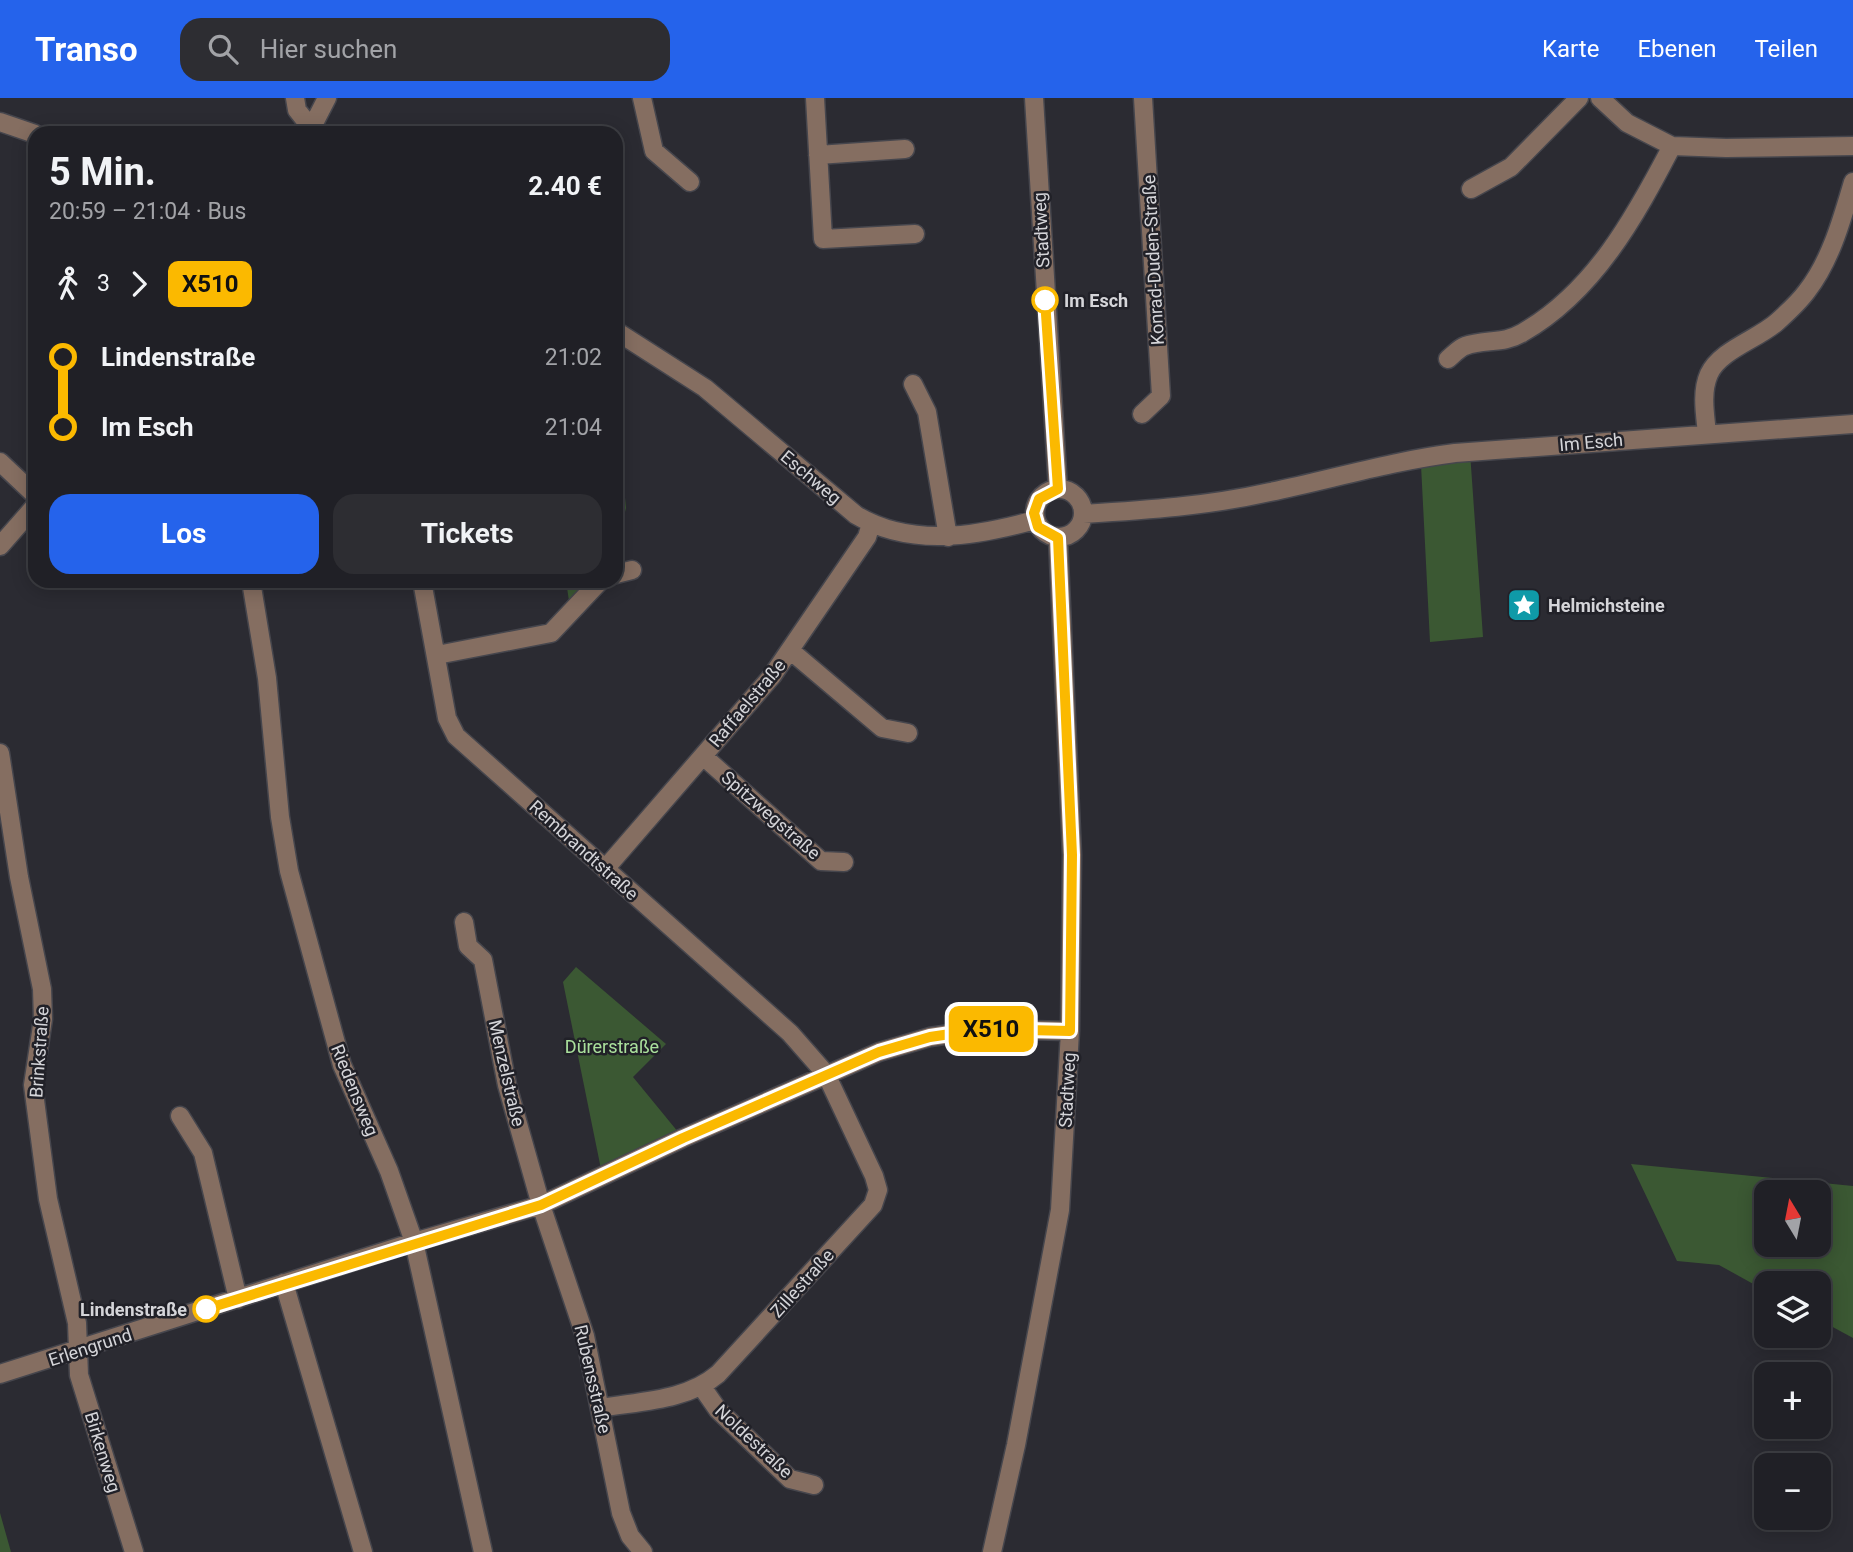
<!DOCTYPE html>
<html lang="de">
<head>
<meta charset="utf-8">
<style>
  :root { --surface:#202026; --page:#2d2d32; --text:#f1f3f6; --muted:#a2a3a7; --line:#3d3e43; --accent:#2563eb }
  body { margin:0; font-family:Roboto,sans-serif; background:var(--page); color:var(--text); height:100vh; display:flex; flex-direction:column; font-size:26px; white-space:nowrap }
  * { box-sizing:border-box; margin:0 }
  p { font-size:23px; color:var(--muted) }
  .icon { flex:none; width:38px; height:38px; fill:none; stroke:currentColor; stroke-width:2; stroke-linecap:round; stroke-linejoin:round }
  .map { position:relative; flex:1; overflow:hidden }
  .details { position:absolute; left:28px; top:28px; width:595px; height:462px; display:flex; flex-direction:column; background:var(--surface); border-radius:21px; box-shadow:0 4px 18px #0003,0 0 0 2px var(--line) }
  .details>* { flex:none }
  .badge { padding:0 14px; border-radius:10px; font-size:24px; line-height:46px }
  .needle { width:46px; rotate:350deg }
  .buttons { position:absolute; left:1754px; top:1082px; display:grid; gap:14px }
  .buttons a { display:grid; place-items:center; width:77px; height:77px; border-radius:14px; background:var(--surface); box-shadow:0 4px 18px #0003,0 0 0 2px var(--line); font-size:35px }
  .map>.badge { position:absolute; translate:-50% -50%; box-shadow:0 0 0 4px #fff }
  .legs { display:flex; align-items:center; gap:10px; height:77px; padding:0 21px; font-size:23px }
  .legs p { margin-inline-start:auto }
  .head { display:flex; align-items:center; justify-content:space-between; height:119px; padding:0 21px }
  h1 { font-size:38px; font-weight:700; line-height:52px }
  .cta { display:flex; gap:14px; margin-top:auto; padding:14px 21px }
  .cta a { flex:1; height:80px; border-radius:21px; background:var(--accent); color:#fff; font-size:28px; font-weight:700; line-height:80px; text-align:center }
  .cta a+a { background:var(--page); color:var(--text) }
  ul { padding:0 21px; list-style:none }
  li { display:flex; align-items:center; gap:24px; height:70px; font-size:26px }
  li i { display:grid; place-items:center; width:10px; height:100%; margin:0 9px; background:currentColor }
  li i::after { content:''; width:18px; height:18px; margin:-9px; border:5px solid; border-radius:50%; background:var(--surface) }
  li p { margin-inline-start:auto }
  li:first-child i { background:linear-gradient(#0000 50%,currentColor 0) }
  li:last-child i { background:linear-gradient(currentColor 50%,#0000 0) }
  header { display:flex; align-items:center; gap:42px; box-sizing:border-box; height:98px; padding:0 35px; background:var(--accent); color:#fff }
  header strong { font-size:33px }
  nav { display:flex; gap:38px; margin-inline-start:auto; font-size:24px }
  .search { width:490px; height:63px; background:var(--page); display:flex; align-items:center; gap:18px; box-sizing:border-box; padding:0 24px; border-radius:21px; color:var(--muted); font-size:26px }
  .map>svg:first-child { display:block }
  .green { fill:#3b5833; fill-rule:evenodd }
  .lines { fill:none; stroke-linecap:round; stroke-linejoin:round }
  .minor-casing { stroke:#46464d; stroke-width:21 }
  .minor { stroke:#856e61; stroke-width:18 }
  .line-1-casing { stroke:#fff; stroke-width:16 }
  .line-1 { stroke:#fbb900; stroke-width:10 }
  .stop-1-dot { fill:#fff; stroke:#fbb900; stroke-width:3.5 }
  .labels { text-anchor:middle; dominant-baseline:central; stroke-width:5; stroke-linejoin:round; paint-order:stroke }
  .street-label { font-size:18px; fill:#d5d5d9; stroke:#212128 }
  .stop-label { font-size:18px; font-weight:bold; fill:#d5d5d9; stroke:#212128; text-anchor:start }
  .poi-label { font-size:18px; font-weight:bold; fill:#d5d5d9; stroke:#212128; text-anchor:start }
  .park-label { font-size:18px; fill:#aae09c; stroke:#212128 }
</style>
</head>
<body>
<header>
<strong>Transo</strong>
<div class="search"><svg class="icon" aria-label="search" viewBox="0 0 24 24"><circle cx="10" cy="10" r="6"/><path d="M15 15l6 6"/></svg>Hier suchen</div>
<nav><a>Karte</a><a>Ebenen</a><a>Teilen</a></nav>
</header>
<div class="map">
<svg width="1853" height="1454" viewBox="0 0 1853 1454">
  <rect width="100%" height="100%" fill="#2b2b32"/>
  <!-- green -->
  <path class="green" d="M1470 354 1483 539 1430 544 1421 367Z
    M623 379 626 410 616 450V380Z
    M566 483H588L569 503Z
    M576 869 666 946 633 979 683 1040 602 1076 563 884Z
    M1631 1066 1853 1088V1240L1818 1221V1185H1766V1193L1719 1167 1677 1163ZM1766 1094H1818V1146H1766Z
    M0 1415 11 1454H0Z"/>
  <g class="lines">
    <!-- minor casing -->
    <g class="minor-casing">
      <path id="minor" d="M295 0 297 12 312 31
        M642 0 654 53 690 84
        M815 0 823 141 915 136
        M1034 0 1058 391
        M1600 0 1627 25 1672 48 1726 50 1853 48
        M0 24 35 36
        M309 35 327 0
        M818 57 905 51
        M1471 91 1511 69 1579 0
        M616 233 705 290 856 417C911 450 977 438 1035 422
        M1448 261C1453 257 1459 250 1465 248 1484 241 1504 246 1522 235 1594 194 1635 119 1672 48
        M913 286 927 314 948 439
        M1142 316 1161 298 1143 0
        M1707 335C1705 316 1701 294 1709 276 1720 252 1758 241 1777 224 1787 215 1799 204 1807 193 1831 162 1842 121 1853 84
        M0 364 35 397
        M1035 415a24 24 0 1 1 48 0a24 24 0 1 1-48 0Z
        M1083 416C1147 412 1208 408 1270 394 1332 381 1392 363 1455 355L1853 326
        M0 448 35 408
        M616 476 632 472
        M251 483 267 580 280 719 289 773 342 967 389 1073 414 1144 483 1454
        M422 483 447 620 456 638 790 935 826 976 874 1078 878 1092 873 1107 718 1276C686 1303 641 1303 601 1310
        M791 553 882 630 908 635
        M437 557 551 535 600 483
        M0 655 19 779 42 891 43 921 33 987 48 1101 77 1225 79 1277 134 1454
        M703 658 821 763 844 764
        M605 771 772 578 867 439 871 426
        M464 824 468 848 483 862 507 987 541 1107 585 1238 621 1415 630 1438 643 1454
        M180 1018 203 1055 238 1201
        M284 1185 363 1454
        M0 1276 414 1144 541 1107 683 1040 879 954 930 939 984 931 1070 933
        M702 1289 718 1312 790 1381 814 1387
        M992 1454 1016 1347 1060 1112 1070 933 1072 757 1058 440"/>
    </g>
    <!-- minor -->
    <use href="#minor" class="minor"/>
  </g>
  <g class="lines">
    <!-- line-1 casing -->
    <g class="line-1-casing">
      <path id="line-1" d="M206 1211 541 1107 683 1040 879 954 930 939 984 931 1070 933 1072 757 1058 440 1038 429 1034 415 1039 401 1058 391 1045 202"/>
    </g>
    <!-- line-1 -->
    <use href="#line-1" class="line-1"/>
  </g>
  <!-- icons -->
  <defs>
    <g id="sight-square" transform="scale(1.75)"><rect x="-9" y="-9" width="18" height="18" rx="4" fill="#0f9aa8" stroke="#212128"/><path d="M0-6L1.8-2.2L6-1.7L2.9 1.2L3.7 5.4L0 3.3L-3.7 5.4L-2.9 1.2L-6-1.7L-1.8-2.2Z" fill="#fff"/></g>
  </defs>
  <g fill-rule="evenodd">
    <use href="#sight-square" x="1524" y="507"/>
  </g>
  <!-- markers -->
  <g class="stop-1-dot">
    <circle cx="1045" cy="202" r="12"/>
    <circle cx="206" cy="1211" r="12"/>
  </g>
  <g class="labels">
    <!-- street labels -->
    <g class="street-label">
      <text transform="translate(1041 132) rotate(-93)">Stadtweg</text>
      <text transform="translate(1153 162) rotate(-93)">Konrad-Duden-Straße</text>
      <text transform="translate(1591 344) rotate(-5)">Im Esch</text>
      <text transform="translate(811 379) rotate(40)">Eschweg</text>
      <text transform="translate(747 605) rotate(-50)">Raffaelstraße</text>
      <text transform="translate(771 717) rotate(41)">Spitzwegstraße</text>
      <text transform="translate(584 752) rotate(42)">Rembrandtstraße</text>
      <text transform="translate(39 954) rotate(-86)">Brinkstraße</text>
      <text transform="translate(507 975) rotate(77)">Menzelstraße</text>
      <text transform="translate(355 992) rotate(68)">Riedensweg</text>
      <text transform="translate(1067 992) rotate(-87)">Stadtweg</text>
      <text transform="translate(802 1185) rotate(-48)">Zillestraße</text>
      <text transform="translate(90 1249) rotate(-18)">Erlengrund</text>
      <text transform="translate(593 1281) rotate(77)">Rubensstraße</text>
      <text transform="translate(754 1343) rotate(43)">Noldestraße</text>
      <text transform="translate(103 1354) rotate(73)">Birkenweg</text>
    </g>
    <!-- stop labels -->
    <g class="stop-label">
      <text x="1064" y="202">Im Esch</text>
      <text x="187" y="1211" text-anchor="end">Lindenstraße</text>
    </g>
    <!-- poi labels -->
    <g class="poi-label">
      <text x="1548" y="507">Helmichsteine</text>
    </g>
    <!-- park labels -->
    <g class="park-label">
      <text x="612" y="948">Dürerstraße</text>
    </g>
  </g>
</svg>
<div class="buttons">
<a><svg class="needle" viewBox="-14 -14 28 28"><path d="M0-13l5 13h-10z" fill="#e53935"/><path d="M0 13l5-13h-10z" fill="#a2a3a7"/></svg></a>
<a><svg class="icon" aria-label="layers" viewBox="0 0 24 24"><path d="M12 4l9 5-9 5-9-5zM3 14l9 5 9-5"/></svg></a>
<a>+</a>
<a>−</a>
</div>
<b class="badge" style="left:991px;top:931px;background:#fbb900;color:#111">X510</b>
<section class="details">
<div class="head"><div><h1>5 Min.</h1><p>20:59 – 21:04 · Bus</p></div><b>2.40 €</b></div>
<div class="legs"><svg class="icon" aria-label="walk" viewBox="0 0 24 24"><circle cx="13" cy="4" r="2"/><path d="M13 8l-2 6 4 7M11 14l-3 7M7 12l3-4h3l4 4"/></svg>3<svg class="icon" aria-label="forward" viewBox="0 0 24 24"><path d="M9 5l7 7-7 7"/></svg><b class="badge" style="background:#fbb900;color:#111">X510</b></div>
<ul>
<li><i style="color:#fbb900"></i><b>Lindenstraße</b><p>21:02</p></li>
<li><i style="color:#fbb900"></i><b>Im Esch</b><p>21:04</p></li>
</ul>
<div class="cta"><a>Los</a><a>Tickets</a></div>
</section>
</div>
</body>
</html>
